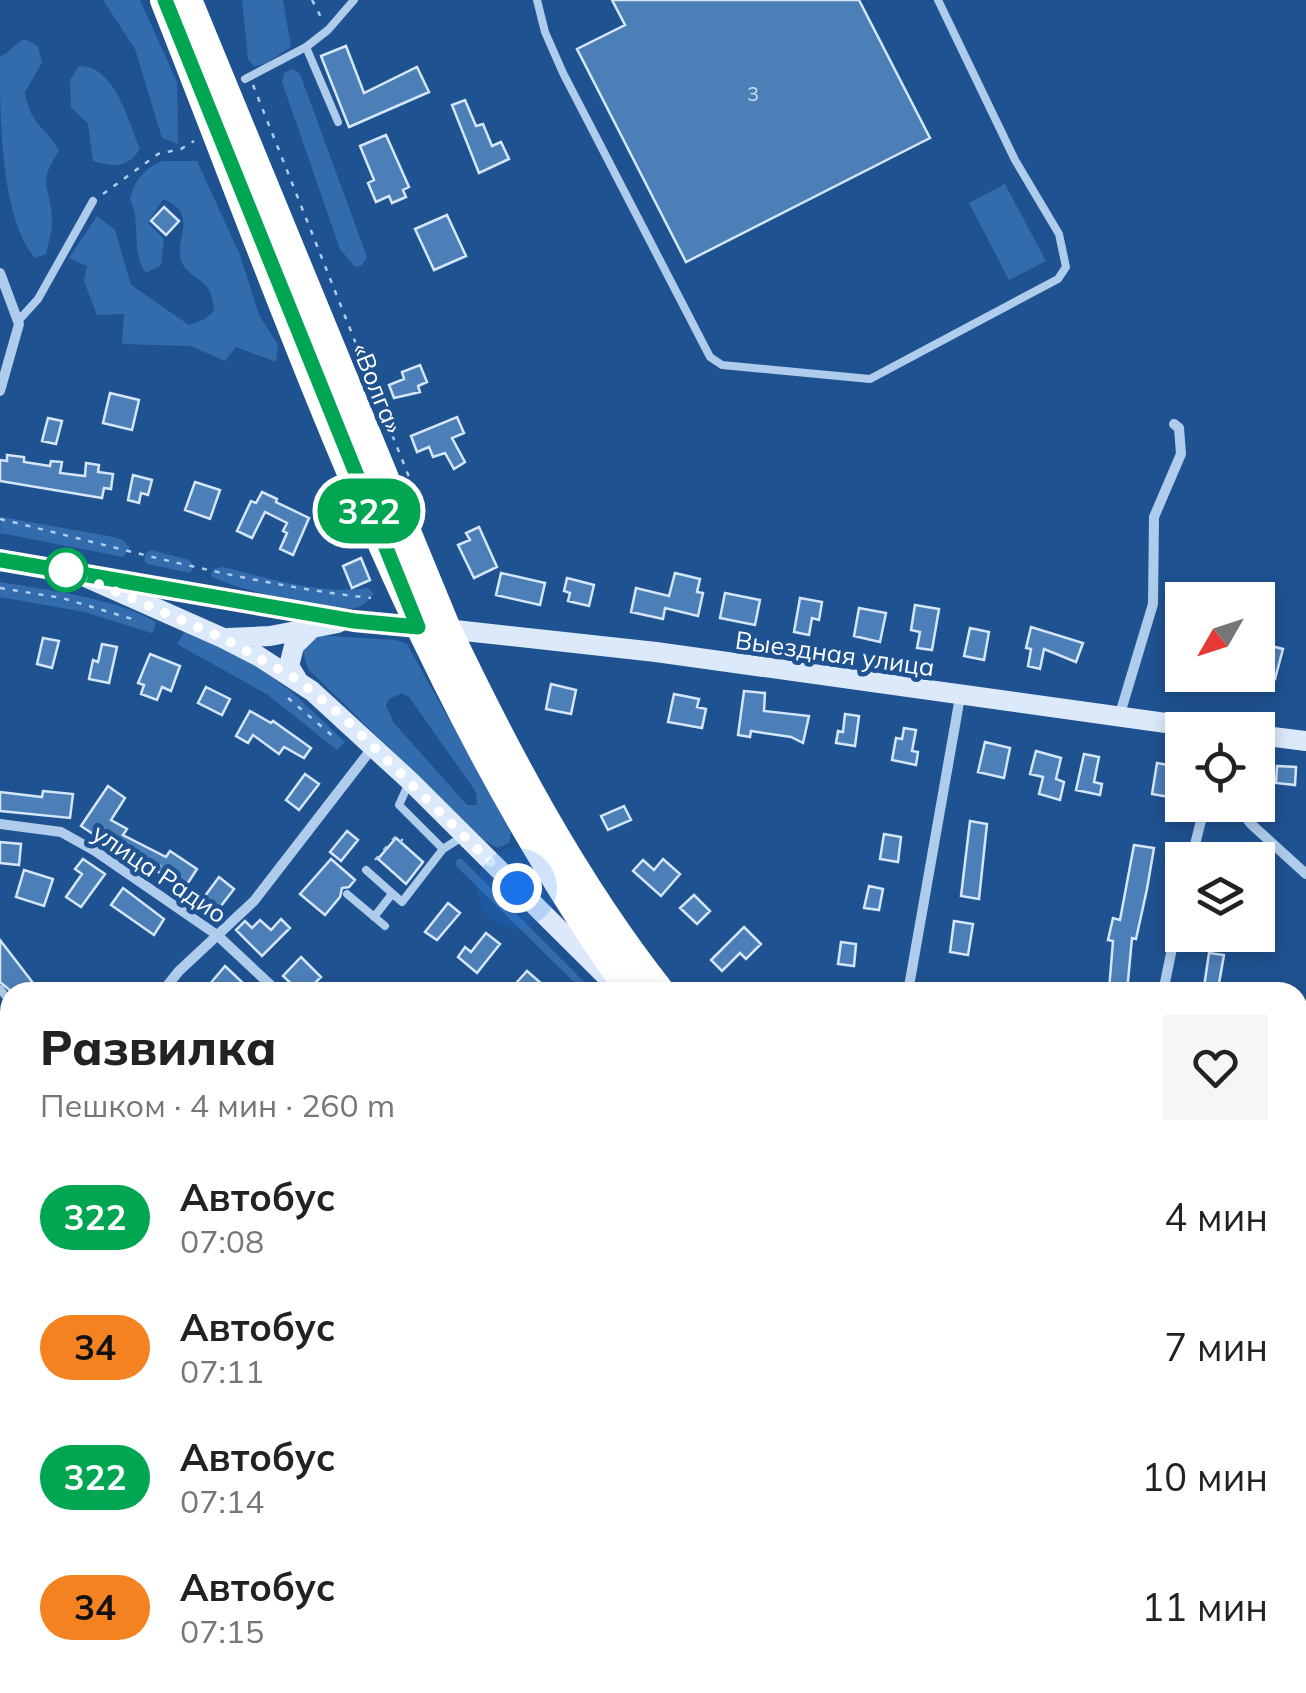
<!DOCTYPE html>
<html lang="ru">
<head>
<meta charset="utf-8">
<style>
  :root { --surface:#fff; --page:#f6f6f6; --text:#222; --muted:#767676 }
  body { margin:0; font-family:Mulish,sans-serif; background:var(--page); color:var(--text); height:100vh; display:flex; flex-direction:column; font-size:38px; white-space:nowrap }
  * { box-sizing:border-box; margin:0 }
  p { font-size:32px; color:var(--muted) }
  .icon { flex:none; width:55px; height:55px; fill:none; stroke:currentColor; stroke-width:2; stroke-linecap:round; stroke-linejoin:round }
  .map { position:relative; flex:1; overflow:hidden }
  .side { position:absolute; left:0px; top:982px; width:1308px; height:712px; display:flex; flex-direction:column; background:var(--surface); border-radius:30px 30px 0 0; box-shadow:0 5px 15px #0003 }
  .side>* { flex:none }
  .badge { padding:0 20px; border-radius:32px; font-size:35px; line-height:65px }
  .needle { width:65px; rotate:231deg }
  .tools { position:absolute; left:1165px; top:582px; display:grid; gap:20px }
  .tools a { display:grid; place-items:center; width:110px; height:110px; border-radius:0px; background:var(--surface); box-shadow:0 5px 15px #0003; font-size:50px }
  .you { position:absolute; width:50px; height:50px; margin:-25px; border:8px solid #fff; border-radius:50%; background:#1a73e8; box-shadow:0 0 0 15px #1a73e833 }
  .map>.badge { position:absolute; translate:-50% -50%; box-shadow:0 0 0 5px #fff }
  .round { display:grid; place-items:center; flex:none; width:105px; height:105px; border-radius:0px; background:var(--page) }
  .head { display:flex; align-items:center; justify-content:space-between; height:170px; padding:0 40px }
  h1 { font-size:48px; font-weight:800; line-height:75px }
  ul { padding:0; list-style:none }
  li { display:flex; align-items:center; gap:30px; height:130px; padding:0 40px }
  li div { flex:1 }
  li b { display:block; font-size:38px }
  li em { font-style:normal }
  li .badge { min-width:110px; font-weight:700; text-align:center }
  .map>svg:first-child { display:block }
  .green { fill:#336cad; fill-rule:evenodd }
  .building { fill:#4c7eb8; stroke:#d5e6f9; stroke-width:2.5 }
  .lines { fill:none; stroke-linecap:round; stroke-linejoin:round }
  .path { stroke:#afcced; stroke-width:2.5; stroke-dasharray:5 8; stroke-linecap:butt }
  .lane { stroke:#afcced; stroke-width:8 }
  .street { stroke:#afcced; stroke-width:10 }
  .secondary { stroke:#dbe9fa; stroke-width:20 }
  .highway { stroke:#fff; stroke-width:30 }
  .line-casing { stroke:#fff; stroke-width:22 }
  .line { stroke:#00a651; stroke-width:15 }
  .walk { stroke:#fff; stroke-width:10; stroke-dasharray:0 18 }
  .stop-dot { fill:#fff; stroke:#00a651; stroke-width:5 }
  .labels { text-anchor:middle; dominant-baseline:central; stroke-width:9; stroke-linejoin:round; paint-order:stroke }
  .number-label { font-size:20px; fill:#d2dfed }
  .street-label { font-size:25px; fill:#fff; stroke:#1f5290 }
</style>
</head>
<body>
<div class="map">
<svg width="1306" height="1693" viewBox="0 0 1306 1693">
  <rect width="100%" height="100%" fill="#1f5290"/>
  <!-- green -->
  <path class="green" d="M103 0H140L177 82 178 144 162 138 135 49Z
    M242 0H283L291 47 265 64 254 66 248 59Z
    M25 39 38 46 42 63 25 92C31 127 44 124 59 151 35 186 52 187 52 221 52 232 48 244 46 254L35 258C0 216 0 116 0 56 10 54 14 43 25 39Z
    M79 66C115 65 128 121 140 149 126 169 115 167 93 161L88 123 71 108 70 80Z
    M293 69 300 74 367 257 362 265 355 267 340 249 282 82 284 73Z
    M162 161H197L240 255 259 315 278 345 276 362 236 347 225 361 191 346 122 344 124 314 97 315 84 281 87 266 69 258 97 216 115 230 131 285 189 325 205 319 214 311C213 304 212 294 208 288 200 277 185 274 181 260 174 240 200 213 163 199L148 223 164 239 161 265 146 273C130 251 142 223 130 200 134 180 144 169 162 161Z
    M1005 184 1046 261 1009 280 969 203Z
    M1 517 109 536 123 540 130 548 123 557 0 533Z
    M151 550 189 560 194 566 190 573 148 564 144 561 146 553Z
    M222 567C269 578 320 595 368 588L374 594C368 600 364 606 355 608 330 612 233 589 211 576L213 569Z
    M0 582C47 590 115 598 156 622L154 631 151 633 85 612 0 597Z
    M186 629 244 658 292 692 345 742 337 750 268 695 177 644Z
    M314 635 396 640 407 644 511 831 509 843 498 848 485 841 308 669 303 652ZM402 693 409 697 476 792 477 805H467L393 722 386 705 389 699Z
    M457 859H462L594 992H584L456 866Z
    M1306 1522V1634L1298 1625V1529Z
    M10 1588V1685H489L457 1693H0V1589Z
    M1156 1685H1248L1257 1693H1164Z"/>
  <!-- building -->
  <path class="building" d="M612 0H859L930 138 686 262 577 49 625 25Z
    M346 46 364 93 417 67 429 92 349 127 321 56Z
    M465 100 476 126 483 124 492 146 501 142 509 159 479 173 452 105Z
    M386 135 409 187 403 190 406 197 392 203 389 196 376 202 368 183 374 180 360 146Z
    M164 207 179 221 166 235 151 221Z
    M447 215 466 256 434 270 415 229Z
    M420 365 427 382 418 386 420 392 394 398 389 385 404 379 402 372Z
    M110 393 139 400 132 430 103 423Z
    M457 417 464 433 452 438 465 462 454 469 445 453 433 457 429 447 417 452 411 436Z
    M48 418 62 421 56 444 42 441Z
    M7 455 24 457V462L50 466 51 461 62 462 60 473 85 476 86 463 99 465 98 472 113 474 111 489 104 488 102 498 0 481V460L7 461Z
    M133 475 152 480 148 495 141 493 139 503 128 500Z
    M195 482 220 490 210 519 185 510Z
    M262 492 277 499 276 502 309 518 293 555 280 549 287 533 283 531 287 523 265 512 252 538 237 531 251 501 256 503Z
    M479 527 497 567 474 578 458 545 470 540 466 533Z
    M361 558 370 580 352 588 343 566Z
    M501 573 545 583 540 605 496 595Z
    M675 573 700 579 697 592 703 593 698 616 665 608 663 619 631 612 636 588 669 596Z
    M567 578 594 585 589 606 568 601 570 593 564 591Z
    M725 593 760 600 755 625 720 618Z
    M800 598 822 602 819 620 812 618 809 635 794 632Z
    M915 605 939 609 932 650 917 648 920 632 911 630Z
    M859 608 886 613 880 642 854 636Z
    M1031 627 1083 643 1076 662 1044 649 1040 669 1028 666 1031 649 1026 648Z
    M970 628 989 632 984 660 964 656Z
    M43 638 59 641 52 668 37 664Z
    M1260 643 1283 649 1275 679 1258 674Z
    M102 644 117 647 109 683 89 679 93 660 98 662Z
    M150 654 180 666 171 691 162 687 157 700 141 694 144 685 138 683Z
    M551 684 576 690 571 714 546 709Z
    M206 687 230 699 222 715 198 703Z
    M744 691 765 693 764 711 809 716 803 743 791 737 751 731 750 737 738 735Z
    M674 694 699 699 697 707 706 709 702 728 668 722Z
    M250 711 271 723 273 721 311 748 304 758 284 747 279 754 253 735 248 743 236 736Z
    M845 714 859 716 855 746 836 743 838 731 843 732Z
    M904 728 916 730 912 751 918 752 916 765 892 760 896 738 902 739Z
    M985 742 1010 748 1004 778 978 772Z
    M1036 751 1061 758 1056 779 1064 782 1060 800 1039 794 1043 777 1030 774Z
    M1084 754 1099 757 1094 782 1102 784 1100 795 1076 790Z
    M1157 763 1174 766 1169 797 1152 794Z
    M1277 766 1296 767 1295 785 1276 783Z
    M305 774 319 784 299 810 286 800Z
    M108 786 125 798 111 820 127 829 123 835 166 857 170 851 197 869 184 889 157 871 160 866 117 844 114 848 81 826Z
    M43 791 73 794 70 818 0 811V792L42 797Z
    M624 806 631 820 608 830 601 816Z
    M970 821 987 824 979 899 961 896Z
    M347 831 358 840 341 861 330 852Z
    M884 834 901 837 898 862 880 859Z
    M396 838 423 862 406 884 378 859Z
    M0 842 21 844 19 865 0 863Z
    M1134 845 1154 848 1147 889 1136 939 1132 938 1127 992 1109 990 1113 941 1108 940 1113 918 1120 920Z
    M83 859 105 874 81 907 66 897 82 874 75 869Z
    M331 859 355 880 349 887 342 888 340 897 325 915 300 894Z
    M663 859 680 874 661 896 633 871 643 860 654 870Z
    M24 870 53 879 44 906 16 897Z
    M219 877 234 889 214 915 199 904Z
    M869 886 883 889 879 910 864 908Z
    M123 888 164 919 154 935 111 905Z
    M694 895 710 911 697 924 680 908Z
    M448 903 460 913 437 940 425 932Z
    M281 919 290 928 262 956 236 930 245 921 252 928 260 920 271 930Z
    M954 921 973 924 968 955 950 952Z
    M744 927 761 944 746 959 740 953 722 971 711 960Z
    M486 933 500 944 477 973 458 957 465 947 471 952Z
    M0 940 40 992H12L0 982Z
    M841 942 856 944 854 966 838 964Z
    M1209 953 1224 955 1218 989 1204 987Z
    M301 957 321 977 306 992H300L283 976Z
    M225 966 245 985 238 992H218L209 985Z
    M527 971 542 984 534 992H508Z"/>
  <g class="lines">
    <!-- path -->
    <path class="path" d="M312 0 323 21
      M253 85 413 487
      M103 194 158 154 181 149 194 141
      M0 519C124 549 244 584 371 598
      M0 588 62 598 139 621
      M288 698 335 738
      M375 860 397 835 402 840 400 842"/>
    <!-- lane -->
    <path class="lane" d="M537 0 545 32 563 73 710 357 722 365 870 379 1058 279 1066 267 1059 234 1015 160 938 0
      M306 47 338 122
      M245 79 306 47 328 30 354 0
      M18 321 38 299 93 201
      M408 785 399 805 443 849 462 837
      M366 870 402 902 443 849
      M347 894 385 926
      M374 917 392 894
      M0 989 10 1002
      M0 1070 10 1083
      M0 1147 10 1160
      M0 1199 10 1212
      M0 1272 10 1285
      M0 1344 10 1356
      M0 1376 10 1368
      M0 1432 10 1424
      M0 1493 10 1485"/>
    <!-- street -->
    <path class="street" d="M0 273 19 324 0 391
      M1119 717 1153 604 1154 517 1181 454 1179 428 1174 424
      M1236 805 1251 824 1306 874
      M0 824 61 832 95 851 217 935 278 992
      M1191 860 1205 805
      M162 992 179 971 254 901 373 747
      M908 992 960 697
      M1163 992 1182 900
      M1298 1103 1306 1093
      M1298 1265 1306 1262"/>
    <!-- secondary -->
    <path class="secondary" d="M0 560 355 621 418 627
      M72 571 223 638 258 656 312 691 410 781 616 986
      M446 629 656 652 1216 730
      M228 638 270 636 338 623
      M298 681 289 666 294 646 312 628
      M1258 735 1306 741"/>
    <!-- highway -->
    <path class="highway" d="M165 0C300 340 417 693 632 992
      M187 0 446 629C506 755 574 883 660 992
      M1298 1666 1306 1674
      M1271 1685 1279 1693"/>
  </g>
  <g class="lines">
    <!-- line casing -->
    <g class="line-casing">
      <path id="line" d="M0 560 354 621 418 627 165 0"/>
    </g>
    <!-- line -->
    <use href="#line" class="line"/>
    <!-- walk -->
    <path class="walk" d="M66 570 223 638 298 680 342 716 517 888"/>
  </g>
  <!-- markers -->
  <circle class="stop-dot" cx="66" cy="570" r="20"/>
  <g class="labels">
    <!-- number labels -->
    <g class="number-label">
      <text x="753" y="93">3</text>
    </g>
    <!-- street labels -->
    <g class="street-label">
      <text transform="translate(378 388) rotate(68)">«Волга»</text>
      <text transform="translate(835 653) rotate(8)">Выездная улица</text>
      <text transform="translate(160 873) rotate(34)">улица Радио</text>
    </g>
  </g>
</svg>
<div class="tools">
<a><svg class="needle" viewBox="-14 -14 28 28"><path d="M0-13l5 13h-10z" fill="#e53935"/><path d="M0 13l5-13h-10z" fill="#767676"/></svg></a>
<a><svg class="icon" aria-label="locate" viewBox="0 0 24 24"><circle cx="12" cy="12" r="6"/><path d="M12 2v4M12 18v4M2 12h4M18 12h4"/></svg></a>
<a><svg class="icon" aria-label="layers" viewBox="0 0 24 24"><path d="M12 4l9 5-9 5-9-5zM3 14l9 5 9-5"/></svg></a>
</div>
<div class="you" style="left:517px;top:888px"></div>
<b class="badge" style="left:369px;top:511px;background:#00a651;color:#fff">322</b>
<section class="side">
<div class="head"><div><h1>Развилка</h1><p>Пешком · 4 мин · 260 m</p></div><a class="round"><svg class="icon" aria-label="heart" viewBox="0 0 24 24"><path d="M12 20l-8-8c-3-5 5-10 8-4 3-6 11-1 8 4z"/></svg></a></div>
<ul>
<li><span class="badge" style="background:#00a651;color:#fff">322</span><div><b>Автобус</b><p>07:08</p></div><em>4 мин</em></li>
<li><span class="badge" style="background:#f58220;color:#111">34</span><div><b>Автобус</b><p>07:11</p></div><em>7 мин</em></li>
<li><span class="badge" style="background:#00a651;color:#fff">322</span><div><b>Автобус</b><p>07:14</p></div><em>10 мин</em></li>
<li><span class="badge" style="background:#f58220;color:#111">34</span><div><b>Автобус</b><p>07:15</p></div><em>11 мин</em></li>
</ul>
</section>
</div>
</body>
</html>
